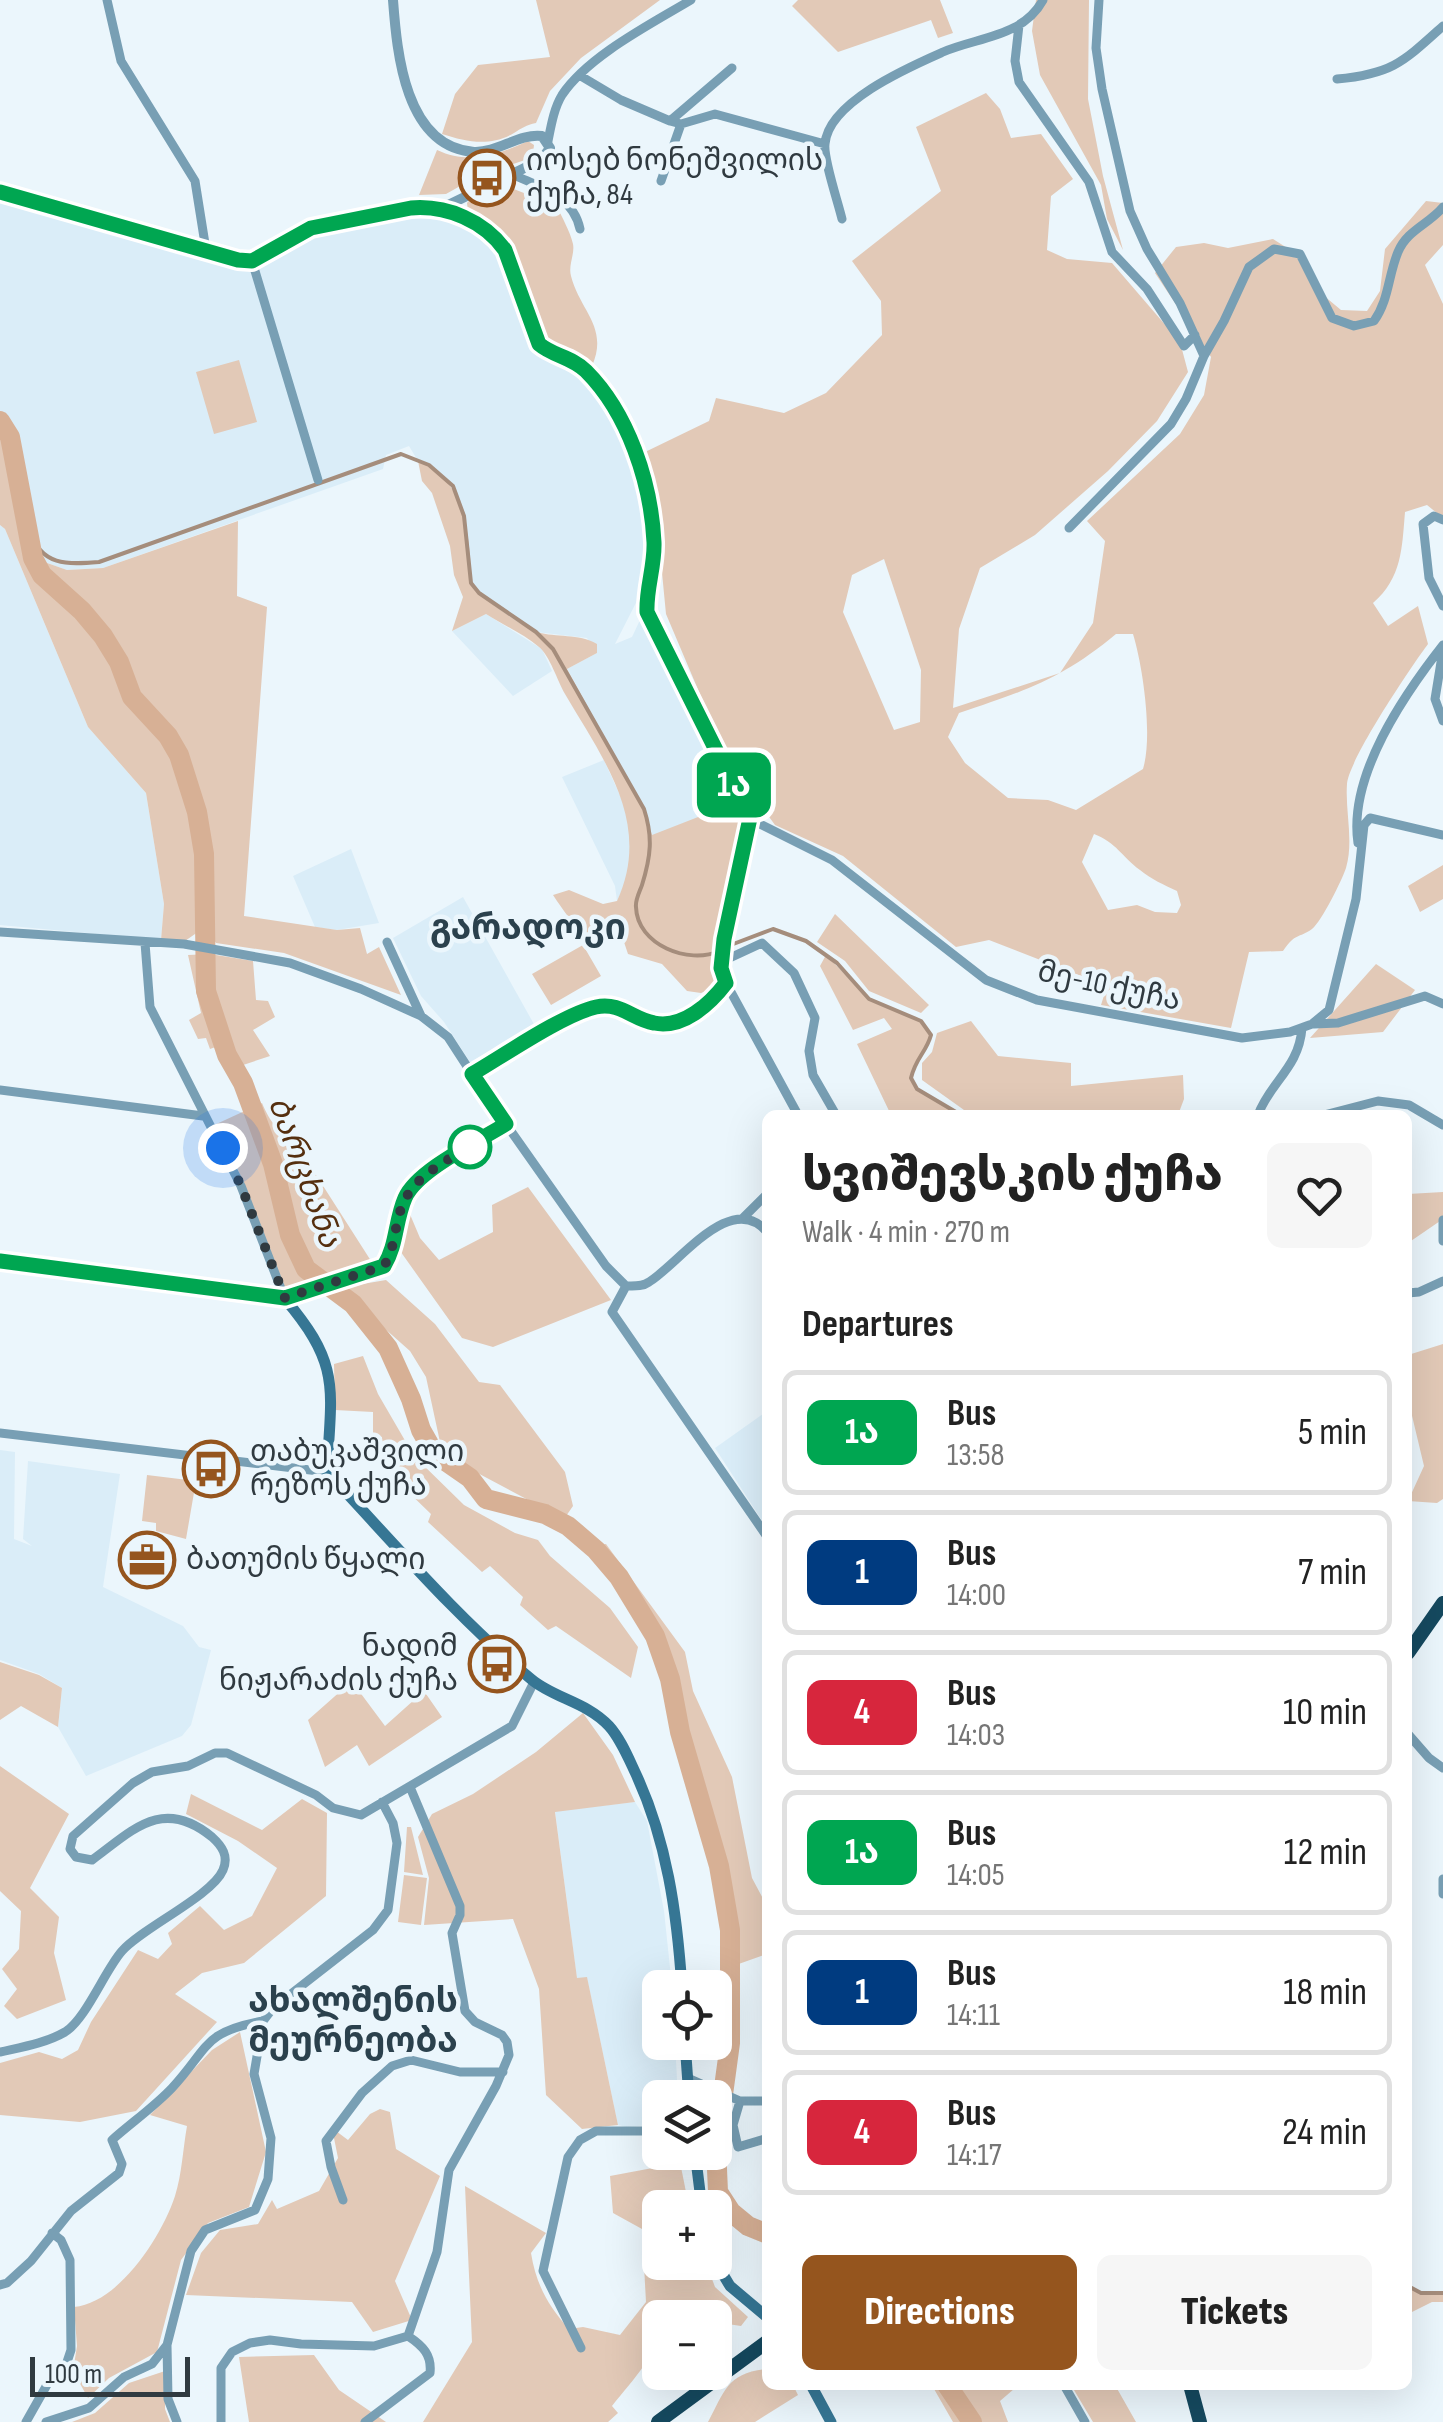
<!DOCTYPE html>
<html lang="en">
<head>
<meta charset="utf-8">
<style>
  :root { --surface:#fff; --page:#f6f6f6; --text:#222; --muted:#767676; --line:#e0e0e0; --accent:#95551e }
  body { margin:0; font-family:"Sofia Sans Condensed","Noto Sans Georgian",sans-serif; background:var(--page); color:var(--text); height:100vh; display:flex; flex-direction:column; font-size:38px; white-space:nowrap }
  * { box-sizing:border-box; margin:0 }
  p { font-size:32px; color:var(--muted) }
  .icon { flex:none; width:55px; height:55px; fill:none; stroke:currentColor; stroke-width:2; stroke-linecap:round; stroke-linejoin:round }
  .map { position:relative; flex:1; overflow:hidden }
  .side { position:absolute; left:762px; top:1110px; width:650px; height:1280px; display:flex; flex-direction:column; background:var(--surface); border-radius:15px; box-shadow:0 10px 40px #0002 }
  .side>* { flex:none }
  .badge { padding:0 20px; border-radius:15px; font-size:35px; line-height:65px }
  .tools { position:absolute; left:642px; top:1970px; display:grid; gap:20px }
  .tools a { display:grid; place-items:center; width:90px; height:90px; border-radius:15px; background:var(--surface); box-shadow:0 10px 40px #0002; font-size:50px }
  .scale { position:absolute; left:30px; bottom:25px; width:160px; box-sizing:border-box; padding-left:10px; border:5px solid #303a40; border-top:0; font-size:28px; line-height:35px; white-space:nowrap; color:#303a40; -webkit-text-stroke:8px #ebf6fc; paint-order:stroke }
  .you { position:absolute; width:50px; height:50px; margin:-25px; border:8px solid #fff; border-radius:50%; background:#1a73e8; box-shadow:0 0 0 15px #1a73e833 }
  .map>.badge { position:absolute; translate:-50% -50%; box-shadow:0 0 0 5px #fff }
  h2 { padding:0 40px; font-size:38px; line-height:90px }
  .round { display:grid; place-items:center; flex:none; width:105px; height:105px; border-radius:15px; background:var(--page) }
  .head { display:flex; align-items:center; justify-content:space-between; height:170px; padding:0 40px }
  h1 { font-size:48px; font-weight:800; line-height:75px }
  .button { display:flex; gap:20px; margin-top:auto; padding:20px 40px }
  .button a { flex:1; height:115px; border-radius:15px; background:var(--accent); color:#fff; font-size:40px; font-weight:800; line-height:115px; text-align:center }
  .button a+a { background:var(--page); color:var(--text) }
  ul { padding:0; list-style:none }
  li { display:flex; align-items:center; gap:30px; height:125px; margin:0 20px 15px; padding:0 20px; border:5px solid var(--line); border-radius:15px }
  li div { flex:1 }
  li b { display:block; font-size:38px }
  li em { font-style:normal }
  li .badge { min-width:110px; font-weight:700; text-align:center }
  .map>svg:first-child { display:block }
  .built { fill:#daedf8 }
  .green { fill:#e2c9b7; fill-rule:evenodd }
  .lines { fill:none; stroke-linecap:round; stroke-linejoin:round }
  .stream { stroke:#a58d7c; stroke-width:4 }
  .river { stroke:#d7b095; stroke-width:20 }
  .minor { stroke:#789fb4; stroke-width:9 }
  .tertiary { stroke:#789fb4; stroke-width:10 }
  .secondary { stroke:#367694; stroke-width:11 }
  .trunk { stroke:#15495f; stroke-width:14 }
  .line-casing { stroke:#fff; stroke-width:22 }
  .line { stroke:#00a651; stroke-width:15 }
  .walk { stroke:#303a40; stroke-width:10; stroke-dasharray:0 18 }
  .stop-dot { fill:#fff; stroke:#00a651; stroke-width:5 }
  .labels { text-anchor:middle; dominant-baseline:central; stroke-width:9; stroke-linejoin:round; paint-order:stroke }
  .poi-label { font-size:30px; fill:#303a40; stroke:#ebf6fc; text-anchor:start }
  .street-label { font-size:30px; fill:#303a40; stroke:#ebf6fc }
  .water-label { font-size:32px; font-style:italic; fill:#552f0f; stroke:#ebf6fc }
  .quarter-label { font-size:35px; font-weight:bold; fill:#2b414d; stroke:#ebf6fc }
</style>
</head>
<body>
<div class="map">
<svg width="1443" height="2422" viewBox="0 0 1443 2422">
  <rect width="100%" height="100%" fill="#ebf6fc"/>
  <!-- built -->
  <path class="built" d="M0 203 248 271 317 231 405 212 450 215 480 230 499 247 531 346 573 368 605 397 626 441 650 546 641 593 615 644 632 637 640 620 734 803 652 836 644 809 567 669 597 653 587 638 536 632 479 593 471 583 464 516 453 486 429 465 418 461 409 446 386 455 383 469 103 568 67 570 33 558 10 437 0 421Z
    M0 525 5 529 88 727 146 793 164 904 161 940 0 925Z
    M486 614 542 649 552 671 513 696 452 631Z
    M604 760 627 811 631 846 627 879 617 901 615 886 562 777Z
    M351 849 379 923 337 930 315 927 293 876Z
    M463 897 535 1026 470 1062 444 1022 421 996 393 938Z
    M767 1411V1528L715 1448Z
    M0 1450 15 1452 14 1539 32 1546 23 1539 28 1461 120 1474 103 1587 183 1626 199 1647 211 1650 191 1725 182 1736 86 1776 58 1727 62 1688 39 1674 0 1660Z
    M635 1802 647 1821 664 1911 672 1987 660 1988V2042L675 2043 678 2097 660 2098V2119L652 2125 626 2127 618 2125 587 1978 577 1979 555 1811Z"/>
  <!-- green -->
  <path class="green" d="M536 0H660L581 58 550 91 536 123C526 125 522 128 514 133 490 147 467 142 442 134L455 94 478 65 550 57Z
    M798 0H940L953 33 938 38 931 20 838 52 792 6Z
    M1036 0H1089L1088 99 1103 176 1123 250 1107 219 1101 185 1040 75 1032 31Z
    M986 93 1000 109 1011 138 1041 134 1073 179 1051 196 1047 250 1067 259 1112 263 1180 342 1188 372 1157 421 1108 471 1035 535 980 568 959 629 953 708 1060 673 1093 623 1105 541 1087 521 1180 434 1204 395 1211 357 1155 273 1176 247 1204 243 1228 248 1273 239 1303 258 1317 290 1341 310 1367 311 1380 291 1385 249 1426 201 1443 203V245L1425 265 1443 304V518L1427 505 1405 512C1402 548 1402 578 1373 603L1388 626 1418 606 1428 644C1411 667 1349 759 1347 784 1345 812 1354 840 1346 868 1342 880 1322 921 1312 929 1298 939 1296 932 1283 951L1249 952 1231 1028 1101 1005 1107 986 989 940 956 947 843 856 775 825 750 791 716 732 666 614 655 500 643 453 709 421 716 398 784 413 826 393 882 335 881 301 852 261 941 191 916 127ZM884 559 921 670 920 722 894 730 843 612 852 575ZM1116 634H1133C1143 667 1153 736 1143 769L1076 810 1048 800 1008 798 965 763 948 737 959 713C1025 691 1062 679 1116 634ZM1094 834C1117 843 1121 856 1140 870 1151 879 1164 885 1177 891L1181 905 1177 913 1155 912 1137 905 1108 910 1082 862Z
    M528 141 534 145 533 154 528 159 478 176 446 194 419 195 437 150C469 165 498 155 528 141Z
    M501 184 557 206C562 218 570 231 573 244 575 254 568 265 571 276 580 311 609 327 592 366L569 350 543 340 506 242 499 232 468 212 467 203 473 196Z
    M239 360 257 422 214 434 196 372Z
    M0 421 10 437 33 558 67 570 103 568 238 521 237 596 267 607 244 916 337 930 360 928 367 954 379 947 401 995 284 953 216 943 205 927 185 941 161 940 164 904 146 793 88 727 5 529 0 525Z
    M418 461C458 476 467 518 470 557 471 571 468 582 479 593 490 603 523 627 537 632 557 638 578 633 597 644V653L567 669 644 809 652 835 734 803 744 824 719 969 711 989 701 993 687 991 662 964 628 954 619 927 608 922 605 927 587 936C574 926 563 910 553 895L569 890 603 904 617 901C653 823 603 759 565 694 557 680 550 656 539 647 524 634 503 625 486 614L452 631 463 597 454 575 450 546 432 493 422 481Z
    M1443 865V899L1420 912 1408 886Z
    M835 914 929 1005 921 1013 869 991 845 961 817 942Z
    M583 945 601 976 551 1005 532 974Z
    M210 954 253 961 256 1000 268 1001 275 1017 253 1030 270 1056 234 1068 224 1044 210 1049 206 1038 198 1039 189 1020 201 1013 188 955Z
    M826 955 869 999 921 1021 931 1035C926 1053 916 1057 911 1078L918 1089 961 1115H891L857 1044 892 1029 884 1018 853 1030 820 966Z
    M1376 964 1415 990 1383 1032 1310 1038Z
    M971 1021 998 1056 1071 1063V1086L1183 1075 1184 1099 1178 1115H971L922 1080V1063L932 1052 937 1033Z
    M262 1103C270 1122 278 1132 295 1142L373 1264 283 1289 223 1130 212 1126Z
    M528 1187 611 1300 493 1347 462 1338 398 1248 409 1212 420 1238 439 1260 493 1232 492 1205Z
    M1443 1192V1219L1408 1243V1194Z
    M386 1280 435 1324 479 1382 500 1385 565 1472 573 1506 564 1519 455 1461 440 1442 426 1377 410 1351 339 1288Z
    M1443 1344V1499L1437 1503 1408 1501 1424 1466 1408 1399V1355Z
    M363 1356 378 1394 414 1456 464 1505 515 1533 538 1540 550 1556 610 1608 638 1647 631 1678 556 1626 548 1630 520 1605 523 1597 490 1566 482 1572 428 1522 431 1514 402 1486 390 1463H379L382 1437 373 1435V1412L335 1410 334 1364Z
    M147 1475 196 1481 186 1539 156 1531V1523L142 1521Z
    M606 1544 685 1652 693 1691 732 1777 752 1878 767 1906V1954L733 1966 735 1935 724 1865 661 1634 597 1545Z
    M0 1662 39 1675 62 1688 58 1727 21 1706 0 1720Z
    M369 1666 376 1675 359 1691 385 1726 424 1691 442 1717 369 1766 357 1745 325 1767 308 1720Z
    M583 1713 613 1755 635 1802 555 1812 577 1978 587 1977 618 2125 582 2129 546 2095 539 1989 513 1919 424 1925 429 1878 418 1837 432 1814 473 1794 536 1752Z
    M0 1766 69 1814 30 1888 59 1917 54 1953 66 2000 17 2019 4 2006 17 1989 2 1969 19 1949 21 1911 0 1891Z
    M191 1794 262 1830 302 1799 327 1813 326 1896 244 1963 202 1973 175 1994 217 2022 136 2111 80 2122 0 2115V2063L39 2052 62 2059 78 2050 91 2022 138 1950 158 1959 172 1944 168 1933 200 1906 224 1930 252 1916 277 1868 238 1841 186 1814Z
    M407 1827H411L423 1875 404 1872Z
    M404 1875 427 1878 421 1925 398 1922Z
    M240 2032 266 2152 249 2207 208 2223 181 2260 157 2352 109 2378 88 2398 73 2371 77 2346 74 2307C119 2303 162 2236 175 2196 182 2174 183 2148 187 2126L150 2115 212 2050Z
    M380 2109 390 2112 396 2149 440 2176 395 2281 412 2320 373 2332 352 2302 186 2295 201 2253 220 2230 258 2224 272 2200 277 2209 319 2191 338 2158 332 2128 348 2140 370 2114Z
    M658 2167H681L689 2207 660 2208V2262L706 2263 715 2287 748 2317 741 2326 721 2323 696 2309 678 2317 660 2318C660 2354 634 2378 612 2406L618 2413 608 2422H423L472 2342 465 2186 546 2233 531 2253C536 2284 548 2306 569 2329L583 2327 620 2335 646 2302 642 2229 613 2213 610 2176Z
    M1408 2286 1421 2293H1443V2302H1432L1408 2314Z
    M314 2355 339 2390 386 2422H249L239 2357Z
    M767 2369 768 2385H793L798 2395 755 2422H708C725 2391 727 2373 767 2369Z
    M165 2371V2409L170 2422H72L95 2413 129 2383Z
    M910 2385H1011L1014 2389 1000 2401 1008 2422H953L934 2389 918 2390Z
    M1071 2385H1115L1136 2422H1093Z"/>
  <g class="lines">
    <!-- stream -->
    <path class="stream" d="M29 530C41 566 67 565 99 562L401 454 429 465 453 486 464 516 471 583 479 593 536 632 553 649 644 809C653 837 651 856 642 885 640 891 635 900 636 907 637 945 689 965 719 951
      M728 946 773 929 806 941 837 963 869 999 921 1021 931 1035C926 1053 916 1057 911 1078L917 1089 961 1115
      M1408 2286 1421 2293H1443"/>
    <!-- river -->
    <path class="river" d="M0 421 10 437 33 558 42 575 82 611 103 636 119 662 132 697 168 736 179 755 197 812 204 854 206 991 227 1055 243 1083 273 1164 290 1235 306 1269 353 1304 388 1348 411 1399 421 1430 434 1453 470 1478 486 1499 545 1514 568 1526 596 1550 619 1577 655 1636 670 1679 680 1732 719 1866 730 1930V2043L716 2146 718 2192 731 2212 748 2226 768 2234
      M947 2385 972 2422"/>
    <!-- minor -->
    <path class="minor" d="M107 0 121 61 195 181 206 250
      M1019 25 1015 61 1019 82 1089 182 1112 252 1147 289 1184 346 1195 335
      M579 75 621 100 670 121 732 68
      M1337 79C1392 74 1403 62 1443 26
      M670 121 681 124 715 114 825 144
      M548 141C551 126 554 108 562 95 588 56 651 24 691 0
      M514 175C542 188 573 196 580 229
      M661 181 681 124
      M842 219C838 202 823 158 825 144 828 102 909 67 943 52 978 37 1023 37 1043 0
      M252 261 318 480
      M1204 356 1224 321 1249 267 1274 249 1300 254 1332 318 1354 326 1374 321C1389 300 1388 276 1398 252 1407 230 1429 224 1443 207
      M1443 520 1434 516 1423 524 1429 578 1443 606
      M1069 528 1171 424 1186 399 1204 356 1180 303 1147 249 1130 211 1102 89 1096 48 1099 0
      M1443 650 1435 699 1443 721
      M750 819 832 860 986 980 1037 1000 1242 1038 1290 1032 1312 1024 1329 1010 1356 899 1364 825 1370 818 1443 835
      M1358 843C1348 776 1403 696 1443 645
      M0 932 184 944 290 963 361 989 421 1016 448 1037 472 1074
      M387 942 421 1016
      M145 943 150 1007 241 1186 285 1299
      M721 962 762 943 794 973 815 1018 809 1051 813 1075 836 1115
      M726 983 798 1115
      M1314 1024 1338 1023 1425 996 1443 1004
      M0 1090 203 1116
      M1258 1115C1270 1082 1299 1068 1302 1028
      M1324 1115 1378 1101 1409 1105 1443 1125
      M506 1124 606 1266 626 1286C634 1286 642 1287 649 1282 679 1264 732 1188 768 1233
      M742 1219 768 1193
      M1443 1220V1241
      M626 1286 612 1312 768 1538
      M1408 1293 1419 1292 1443 1281
      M0 1433 327 1472
      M1408 1734 1429 1758 1443 1768
      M1443 1879V1894
      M0 2052C22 2047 46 2043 65 2032 86 2019 105 1970 122 1951 142 1928 212 1896 223 1870 229 1856 222 1846 212 1837 162 1796 132 1831 92 1860L76 1857 70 1849 73 1836 133 1783 152 1772 188 1766 215 1753H227L316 1795 333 1808 361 1815 512 1726 534 1682
      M688 2078 740 2101H768
      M740 2101 733 2125 738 2147 768 2138
      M343 2200 331 2167 326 2141 362 2093 392 2066 411 2060 460 2072H503
      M0 2285 7 2283 31 2261 71 2211 119 2173 122 2164 112 2140C131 2123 154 2107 172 2088 209 2048 202 2032 263 2021
      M408 2336 437 2252 449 2170 496 2086 509 2055 507 2042 502 2035 475 2022 465 2011 452 1933 460 1915V1906L410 1787
      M581 2348 543 2271 568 2157 580 2140 596 2131H643L660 2122
      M1064 2385 1085 2422
      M26 2422 48 2383 64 2371 71 2350 70 2260 61 2240 52 2233
      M46 2422 89 2408 124 2377 152 2364 167 2345
      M177 2422 168 2399 167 2345 191 2251 205 2230 255 2210 268 2179 271 2138 254 2074 263 2021 273 2008 373 1930 388 1910 397 1843 393 1823 382 1802
      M221 2422V2368L232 2352 250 2343 270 2340 301 2344 374 2346 408 2336C423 2346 432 2355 430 2373L365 2422"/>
    <!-- tertiary -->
    <path class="tertiary" d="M393 0C397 53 405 147 474 152 498 153 519 133 542 136L550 148 541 160 440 209
      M0 192 237 260C265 262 282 241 306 231 360 209 470 186 505 250 521 279 526 314 539 344 553 356 572 357 586 371 626 412 651 484 654 542 655 566 646 588 647 612L750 819 724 939 721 968 726 983C709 1005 680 1032 649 1022 628 1014 619 1005 595 1007L472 1074 506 1124C479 1141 417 1170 405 1199 395 1221 397 1245 384 1266L285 1299"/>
    <!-- secondary -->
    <path class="secondary" d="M0 1261 285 1299C342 1366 331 1389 327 1472 393 1542 456 1617 531 1679 553 1698 587 1702 609 1726 620 1738 628 1757 635 1772 667 1840 677 1913 682 1988
      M685 2042 689 2098
      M695 2152 702 2208
      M715 2261 730 2286 768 2318
      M811 2385 831 2422"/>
    <!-- trunk -->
    <path class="trunk" d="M1408 1653 1443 1603
      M1190 2385 1200 2422
      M658 2422 768 2341"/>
  </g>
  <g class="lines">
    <!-- line casing -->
    <g class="line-casing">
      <path id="line" d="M0 192 238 260 252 261 311 228 411 208C447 205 484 221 505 250L539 344C553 356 572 357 586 371 628 413 651 482 654 542 655 566 646 588 647 612L750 818 724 939 721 968 726 983C710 1004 683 1029 654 1023 632 1019 621 1002 596 1007 564 1014 503 1056 472 1074L506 1124C479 1141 417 1170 405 1198 395 1221 397 1245 384 1266L285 1298 0 1261"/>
    </g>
    <!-- line -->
    <use href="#line" class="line"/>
    <!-- walk -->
    <path class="walk" d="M223 1148 241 1186 285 1298 384 1266C395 1248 394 1231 400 1212 410 1176 448 1161 477 1142L470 1147"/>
  </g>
  <!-- icons -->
  <defs>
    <g id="bus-ring" transform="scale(2.875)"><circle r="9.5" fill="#ebf6fc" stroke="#95551e" stroke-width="1.5"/><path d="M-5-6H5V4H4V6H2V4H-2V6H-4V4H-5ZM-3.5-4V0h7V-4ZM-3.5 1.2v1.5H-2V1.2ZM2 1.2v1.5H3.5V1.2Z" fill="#95551e"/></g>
    <g id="office-ring" transform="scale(2.875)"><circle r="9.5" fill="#ebf6fc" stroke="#95551e" stroke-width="1.5"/><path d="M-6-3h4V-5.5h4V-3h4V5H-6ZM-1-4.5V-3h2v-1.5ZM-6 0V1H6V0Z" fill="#95551e"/></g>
  </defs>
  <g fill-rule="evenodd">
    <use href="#bus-ring" x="487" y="178"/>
    <use href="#bus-ring" x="211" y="1469"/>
    <use href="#office-ring" x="147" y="1560"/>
    <use href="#bus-ring" x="497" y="1664"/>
  </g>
  <!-- markers -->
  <circle class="stop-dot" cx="470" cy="1147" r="20"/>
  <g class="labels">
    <!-- poi labels -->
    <g class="poi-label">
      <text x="526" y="161">იოსებ ნონეშვილის<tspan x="526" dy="34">ქუჩა, 84</tspan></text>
      <text x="250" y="1452">თაბუკაშვილი<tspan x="250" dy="34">რეზოს ქუჩა</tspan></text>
      <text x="186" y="1560">ბათუმის წყალი</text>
      <text x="458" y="1647" text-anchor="end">ნადიმ<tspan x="458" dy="34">ნიჟარაძის ქუჩა</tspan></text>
    </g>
    <!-- street labels -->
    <g class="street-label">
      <text transform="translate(1109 986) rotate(12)">მე-10 ქუჩა</text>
    </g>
    <!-- water labels -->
    <g class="water-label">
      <text transform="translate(304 1172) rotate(70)">ბარცხანა</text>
    </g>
    <!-- quarter labels -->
    <g class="quarter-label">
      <text x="528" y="928">გარადოკი</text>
      <text x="353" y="2001">ახალშენის<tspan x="353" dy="40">მეურნეობა</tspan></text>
    </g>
  </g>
</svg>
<div class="tools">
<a><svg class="icon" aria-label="locate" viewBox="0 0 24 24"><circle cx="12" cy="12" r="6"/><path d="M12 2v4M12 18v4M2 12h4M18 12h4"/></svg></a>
<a><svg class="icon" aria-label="layers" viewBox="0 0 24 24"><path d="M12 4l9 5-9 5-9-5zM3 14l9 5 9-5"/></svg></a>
<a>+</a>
<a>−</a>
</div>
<div class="scale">100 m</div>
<div class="you" style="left:223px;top:1148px"></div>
<b class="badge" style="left:734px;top:785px;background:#00a651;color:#fff">1ა</b>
<section class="side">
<div class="head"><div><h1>სვიშევსკის ქუჩა</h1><p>Walk · 4 min · 270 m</p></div><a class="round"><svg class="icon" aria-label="heart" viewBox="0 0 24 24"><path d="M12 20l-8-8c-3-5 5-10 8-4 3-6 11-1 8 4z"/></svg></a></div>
<h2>Departures</h2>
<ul>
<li><span class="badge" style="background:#00a651;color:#fff">1ა</span><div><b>Bus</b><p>13:58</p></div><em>5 min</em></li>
<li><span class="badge" style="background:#003b80;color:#fff">1</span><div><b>Bus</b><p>14:00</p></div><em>7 min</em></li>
<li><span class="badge" style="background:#d7263d;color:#fff">4</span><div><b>Bus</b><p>14:03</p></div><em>10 min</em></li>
<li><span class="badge" style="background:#00a651;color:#fff">1ა</span><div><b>Bus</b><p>14:05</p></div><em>12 min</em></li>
<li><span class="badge" style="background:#003b80;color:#fff">1</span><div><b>Bus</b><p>14:11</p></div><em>18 min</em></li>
<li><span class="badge" style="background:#d7263d;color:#fff">4</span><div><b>Bus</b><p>14:17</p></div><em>24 min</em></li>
</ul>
<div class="button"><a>Directions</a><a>Tickets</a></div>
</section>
</div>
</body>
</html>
